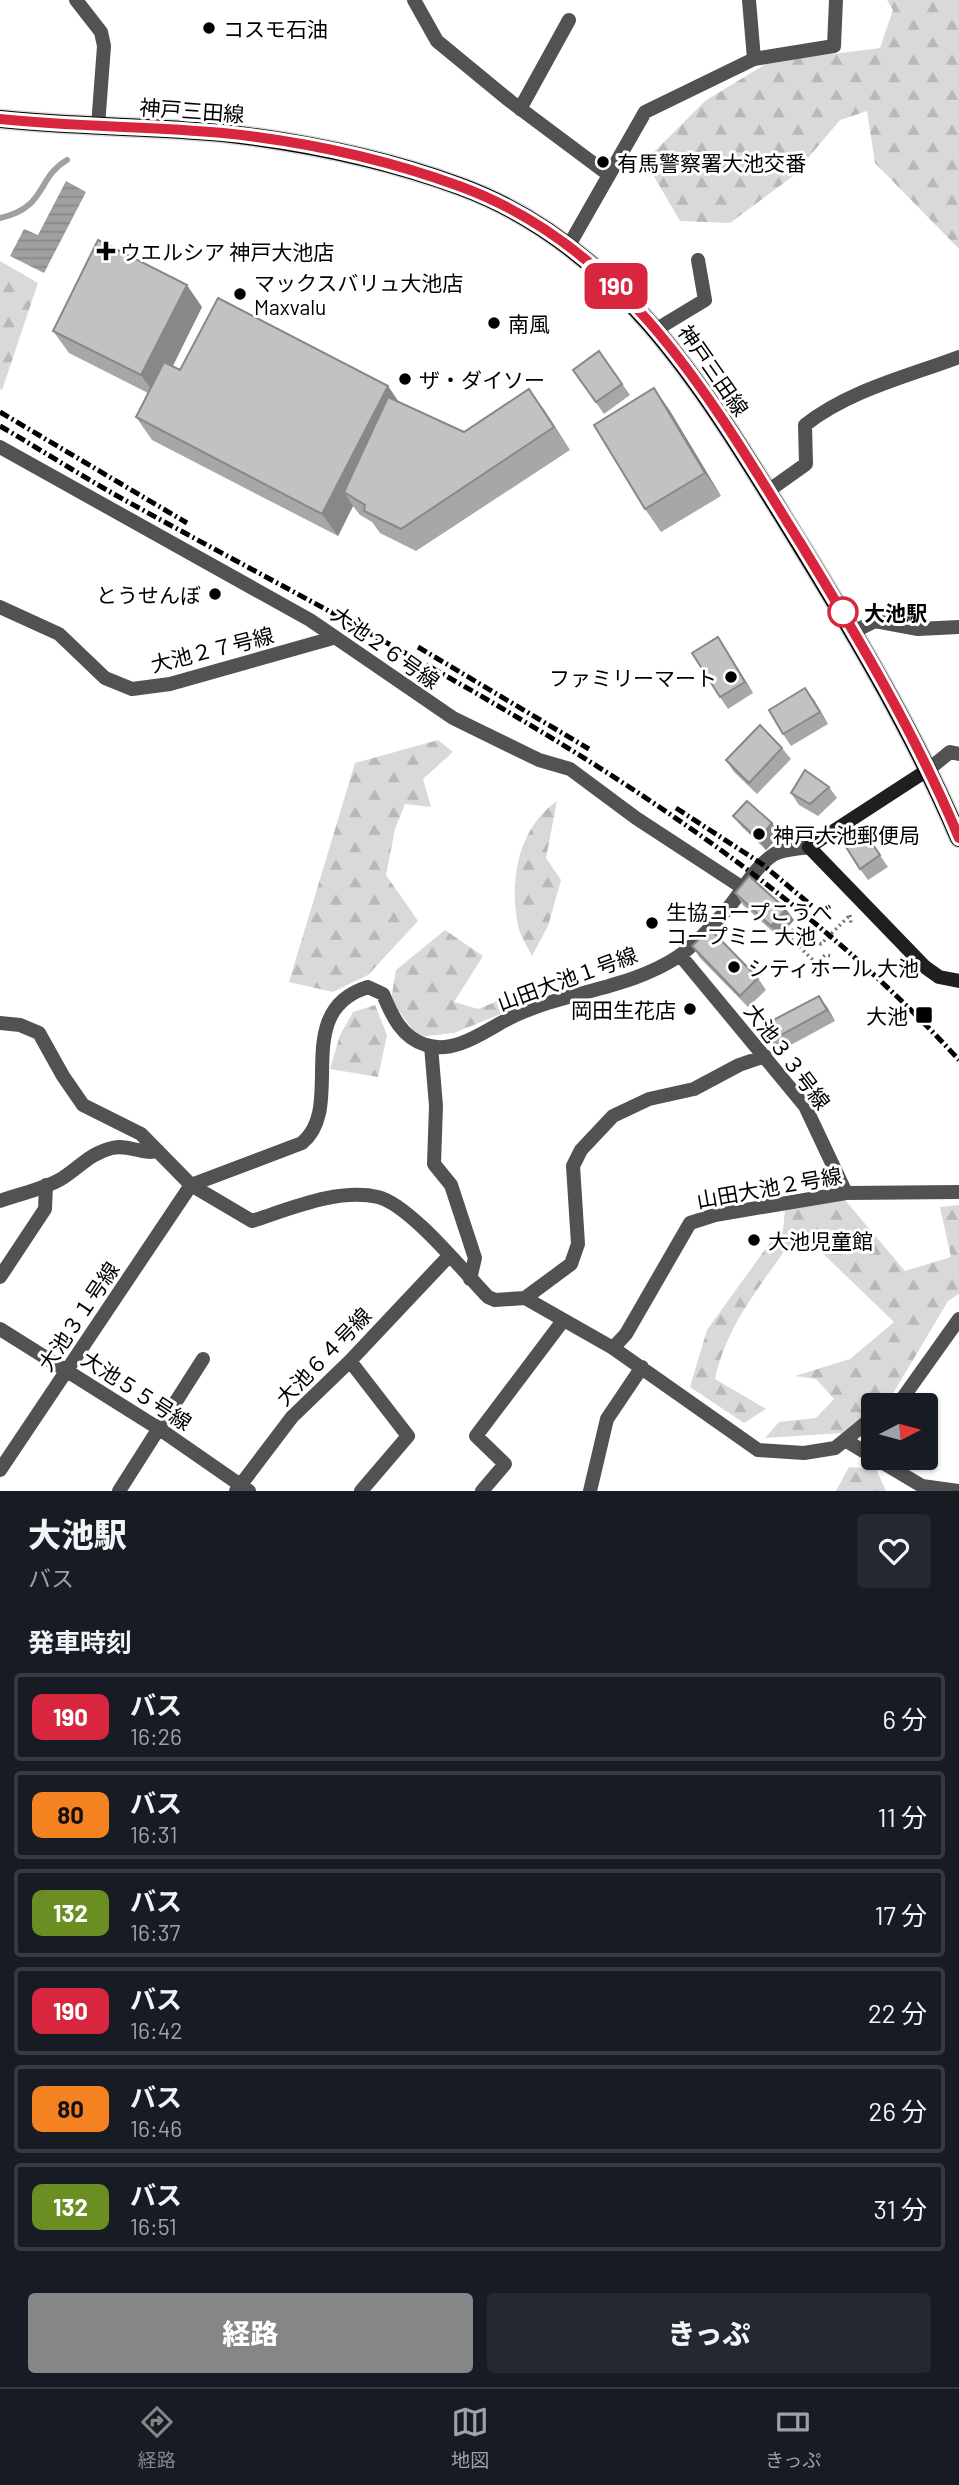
<!DOCTYPE html>
<html lang="ja">
<head>
<meta charset="utf-8">
<style>
  :root { --surface:#171b24; --page:#242831; --text:#f1f3f6; --muted:#9ea1a6; --line:#363941; --accent:#858687 }
  body { margin:0; font-family:Barlow,"Noto Sans JP",sans-serif; background:var(--page); color:var(--text); height:100vh; display:flex; flex-direction:column; font-size:26px; white-space:nowrap }
  * { box-sizing:border-box; margin:0 }
  p { font-size:23px; color:var(--muted) }
  .icon { flex:none; width:38px; height:38px; fill:none; stroke:currentColor; stroke-width:2; stroke-linecap:round; stroke-linejoin:round }
  .map { position:relative; height:1491px; overflow:hidden }
  .sheet { display:flex; flex-direction:column; background:var(--surface); flex:1 }
  .sheet>* { flex:none }
  .badge { padding:0 14px; border-radius:10px; font-size:24px; line-height:46px }
  .needle { width:46px; rotate:84deg }
  .controls { position:absolute; left:861px; top:1393px; display:grid; gap:14px }
  .controls a { display:grid; place-items:center; width:77px; height:77px; border-radius:7px; background:var(--surface); box-shadow:0 2px 5px #0004; font-size:35px }
  .map>.badge { position:absolute; translate:-50% -50%; box-shadow:0 0 0 4px #fff }
  h2 { padding:0 28px; font-size:26px; line-height:63px }
  .round { display:grid; place-items:center; flex:none; width:74px; height:74px; border-radius:7px; background:var(--page) }
  .overview { display:flex; align-items:center; justify-content:space-between; height:119px; padding:0 28px }
  h1 { font-size:33px; font-weight:800; line-height:52px }
  .cta { display:flex; gap:14px; margin-top:auto; padding:14px 28px }
  .cta a { flex:1; height:80px; border-radius:7px; background:var(--accent); color:#fff; font-size:28px; font-weight:800; line-height:80px; text-align:center }
  .cta a+a { background:var(--page); color:var(--text) }
  ul { padding:0; list-style:none }
  li { display:flex; align-items:center; gap:21px; height:88px; margin:0 14px 10px; padding:0 14px; border:4px solid var(--line); border-radius:7px }
  li div { flex:1 }
  li b { display:block; font-size:26px }
  li em { font-style:normal }
  li .badge { min-width:77px; font-weight:700; text-align:center }
  .menu { display:flex; justify-content:space-around; align-items:center; height:98px; border-top:2px solid var(--line); background:var(--surface); font-size:19px; color:var(--muted) }
  .menu a { display:grid; justify-items:center; gap:4px }
  .menu .selected { color:var(--accent) }
  .map>svg:first-child { display:block }
  .forest { fill:url(#forest-firs) }
  .water { fill:url(#water-rules) }
  .lines { fill:none; stroke-linecap:round; stroke-linejoin:round }
  .stream { stroke:#a0a0a0; stroke-width:6 }
  .primary-casing { stroke:#dbdbdb; stroke-width:21 }
  .path { stroke:#747474; stroke-width:3.5; stroke-dasharray:2 3.5; stroke-linecap:butt }
  .street { stroke:#525252; stroke-width:14 }
  .secondary { stroke:#1f1f1f; stroke-width:14 }
  .primary { stroke:#000; stroke-width:18 }
  .rail { stroke:#000; stroke-width:5; stroke-dasharray:10 3.5 2 3.5; stroke-linecap:butt }
  .wall { fill:#a7a7a7 }
  .shaded-wall { fill:#888 }
  .building { fill:#c2c2c2; stroke:#888; stroke-width:2 }
  .line-casing { stroke:#fff; stroke-width:16 }
  .line { stroke:#d7263d; stroke-width:10 }
  .poi-dot { fill:#000; stroke:#fff; stroke-width:2.5 }
  .stop-dot { fill:#fff; stroke:#d7263d; stroke-width:3.5 }
  .labels { text-anchor:middle; dominant-baseline:central; stroke-width:6; stroke-linejoin:round; paint-order:stroke }
  .poi-label { font-size:21px; fill:#000; stroke:#fff; text-anchor:start }
  .street-label { font-size:21px; fill:#000; stroke:#fff }
  .stop-label { font-size:21px; font-weight:bold; fill:#000; stroke:#fff; text-anchor:start }
</style>
</head>
<body>
<div class="map">
<svg width="959" height="1491" viewBox="0 0 959 1491">
  <defs>
    <pattern id="forest-firs" width="22" height="20" patternUnits="userSpaceOnUse" patternTransform="scale(1.75)"><rect width="22" height="20" fill="#d9d9d9"/><path d="M5 1l3.5 6h-7zM16 11l3.5 6h-7z" fill="#b8b8b8"/></pattern>
    <pattern id="water-rules" width="6" height="5" patternUnits="userSpaceOnUse" patternTransform="scale(1.75)"><rect width="6" height="5" fill="#a0a0a0"/><path d="M0 2.5h6" fill="none" stroke="#888"/></pattern>
  </defs>
  <rect width="100%" height="100%" fill="#fff"/>
  <!-- forest -->
  <path class="forest" d="M887 0H959V249L875 163 867 111 840 120 793 176 730 223 680 221 645 161 705 101 769 62 880 48 893 10Z
    M0 261 38 283 2 390 0 389Z
    M438 740 453 752 423 779 431 807 405 804 395 829 386 875 418 921 368 975 333 992 289 982 355 763Z
    M557 801 546 858 561 880 548 926 532 956C528 947 520 936 518 926 509 881 518 828 557 801Z
    M445 930 483 956 454 1002 478 1009 536 985 545 996 454 1033 418 1037 391 1000 396 970Z
    M375 1005 387 1035 378 1077 330 1069 340 1035 353 1012Z
    M845 1200 905 1271 951 1257 940 1207 959 1205V1294L948 1301 894 1392 842 1433 765 1438 779 1422 816 1418 834 1399 816 1379 795 1376 850 1359 894 1322 813 1244 785 1250C756 1292 726 1328 715 1379L766 1409 744 1423 690 1387 707 1330 769 1244 783 1231 785 1209Z
    M849 1467 876 1469 886 1491H836Z"/>
  <!-- water -->
  <path class="water" d="M66 181 86 192 44 273 10 256 24 229 38 235Z"/>
  <g class="lines">
    <!-- stream -->
    <path class="stream" d="M0 218C47 208 36 178 67 160"/>
    <!-- primary casing -->
    <g class="primary-casing">
      <path id="primary" d="M0 119C74 127 149 126 223 133 301 142 385 159 459 186 625 246 713 403 800 544 859 640 915 735 959 838"/>
    </g>
    <!-- path -->
    <path class="path" d="M850 915 851 924
      M792 931 795 928 821 944 850 915
      M792 931 788 936 816 963 825 955 833 956"/>
    <!-- street -->
    <path class="street" d="M76 0 101 32 104 46 98 126
      M414 0 437 41 510 101 609 175
      M749 0 754 59
      M520 109 569 20
      M568 247 645 112 754 59 834 46 836 0
      M657 329 705 300 698 260
      M0 447 310 620 453 718 539 760 570 769 636 818 743 888
      M768 491 806 464 805 425C850 390 906 377 959 357
      M0 607 59 634 105 678 132 689 170 684 333 638
      M855 631 875 621 918 629 959 627
      M929 769 950 752 959 754
      M680 955 805 1106 846 1193
      M0 1023 20 1025 39 1033 63 1076 83 1105 141 1134 191 1185 302 1143C347 1107 289 1011 368 987L383 994C392 1016 402 1038 426 1045 457 1055 488 1028 514 1016 567 991 630 989 679 956 696 944 715 923 729 907 743 890 755 867 773 855 782 849 798 849 809 847
      M431 1046 436 1106 434 1164 451 1185 475 1258 470 1279
      M0 1201C19 1194 44 1189 61 1179 79 1168 90 1153 112 1148 130 1144 141 1155 158 1151
      M0 1277 45 1209 46 1185
      M525 1298 571 1264 578 1244 573 1166 581 1150 613 1116 649 1099 694 1089 739 1065 765 1056
      M0 1329 161 1430 249 1491
      M613 1348 758 1450 804 1453 835 1448 845 1440 873 1457
      M350 1361 408 1436 361 1491
      M892 1405 902 1399 959 1319
      M845 1440 873 1417
      M875 1458 922 1486 959 1491
      M0 1470 191 1185 252 1221C290 1209 337 1188 378 1197 410 1205 463 1271 488 1297L495 1300 525 1298 613 1348 626 1334 690 1223 715 1215 846 1193 959 1192
      M119 1491 203 1359
      M236 1491 292 1417 350 1361 448 1257
      M482 1491 505 1464 476 1436 562 1322
      M590 1491 607 1419 642 1367"/>
    <!-- secondary -->
    <path class="secondary" d="M929 769 809 847 925 967 939 977 959 981"/>
    <!-- primary -->
    <use href="#primary" class="primary"/>
    <!-- rail -->
    <path class="rail" d="M0 412 187 523
      M0 426C43 451 86 479 130 503 422 664 730 810 959 1060
      M418 647 589 749
      M676 808 762 864 812 906"/>
  </g>
  <!-- wall -->
  <path class="wall" d="M202 307 173 366 180 370 399 402 464 432 529 389 570 450 416 551 380 533 372 522 360 515 353 506 338 536 152 440 136 417 148 393 69 353 53 331Z
    M599 351 630 395 604 414 573 370Z
    M654 388 670 411 721 496 661 532 645 509Z
    M718 637 753 693 728 709 720 697Z
    M814 700 828 724 791 746 783 734Z
    M782 748 791 759 757 794 734 772 726 760Z
    M829 787 837 798 818 816 799 805 791 793Z
    M733 816 772 823 780 835 766 850 742 827Z
    M860 826 888 867 868 880 860 869Z
    M735 893 794 920 779 937 743 905Z
    M692 946 758 978 766 990 748 1007 700 958Z
    M827 1007 835 1021 778 1052 770 1041Z"/>
  <!-- shaded-wall -->
  <path class="shaded-wall" d="M187 285 202 307 157 397 141 375Z
    M388 386 403 408 344 492 353 506 338 536 322 514Z
    M654 388 670 411 721 496 705 473Z
    M529 389 545 411 570 450 554 427Z
    M718 637 726 649 753 693 745 682Z
    M805 688 814 700 828 724 820 712Z
    M772 823 780 835 766 850 758 839Z
    M786 909 794 920 779 937 771 926Z
    M819 996 827 1007 835 1021 827 1010Z"/>
  <!-- building -->
  <path class="building" d="M98 240 187 285 141 375 53 331Z
    M218 298 388 386 322 514 136 417 164 362 180 370Z
    M599 351 622 384 596 402 573 370Z
    M654 388 705 473 645 509 594 425Z
    M529 389 554 427 401 529 364 511 365 505 344 492 388 397 464 432Z
    M718 637 745 682 720 697 692 653Z
    M805 688 820 712 783 734 769 710Z
    M760 725 782 748 749 783 726 760Z
    M805 770 829 787 810 804 791 793Z
    M747 801 772 823 758 839 733 816Z
    M860 826 880 855 860 869 841 839Z
    M749 876 786 909 771 926 735 893Z
    M710 929 758 978 740 996 692 946Z
    M819 996 827 1010 770 1041 762 1026Z"/>
  <g class="lines">
    <!-- line casing -->
    <g class="line-casing">
      <path id="line" d="M0 119C74 127 149 126 223 133 301 141 385 159 459 186 627 247 712 401 801 544 859 639 916 735 959 838"/>
    </g>
    <!-- line -->
    <use href="#line" class="line"/>
  </g>
  <!-- markers -->
  <g class="poi-dot">
    <circle cx="209" cy="28" r="7"/>
    <circle cx="603" cy="162" r="7"/>
    <path d="M102.5 240.5h7v7h7v7h-7v7h-7v-7h-7v-7h7z"/>
    <circle cx="240" cy="294" r="7"/>
    <circle cx="494" cy="323" r="7"/>
    <circle cx="405" cy="379" r="7"/>
    <circle cx="215" cy="594" r="7"/>
    <circle cx="731" cy="677" r="7"/>
    <circle cx="759" cy="834" r="7"/>
    <circle cx="652" cy="923" r="7"/>
    <circle cx="734" cy="967" r="7"/>
    <circle cx="690" cy="1009" r="7"/>
    <rect x="915" y="1006" width="18" height="18" rx="3.5"/>
    <circle cx="754" cy="1240" r="7"/>
  </g>
  <circle class="stop-dot" cx="843" cy="612" r="14"/>
  <g class="labels">
    <!-- poi labels -->
    <g class="poi-label">
      <text x="223" y="28">コスモ石油</text>
      <text x="617" y="162">有馬警察署大池交番</text>
      <text x="120" y="251">ウエルシア 神戸大池店</text>
      <text x="254" y="282">マックスバリュ大池店<tspan x="254" dy="24">Maxvalu</tspan></text>
      <text x="508" y="323">南風</text>
      <text x="419" y="379">ザ・ダイソー</text>
      <text x="201" y="594" text-anchor="end">とうせんぼ</text>
      <text x="717" y="677" text-anchor="end">ファミリーマート</text>
      <text x="773" y="834">神戸大池郵便局</text>
      <text x="666" y="911">生協コープこうべ<tspan x="666" dy="24">コープミニ 大池</tspan></text>
      <text x="748" y="967">シティホール 大池</text>
      <text x="676" y="1009" text-anchor="end">岡田生花店</text>
      <text x="908" y="1015" text-anchor="end">大池</text>
      <text x="768" y="1240">大池児童館</text>
    </g>
    <!-- street labels -->
    <g class="street-label">
      <text transform="translate(192 110) rotate(4)">神戸三田線</text>
      <text transform="translate(714 370) rotate(55)">神戸三田線</text>
      <text transform="translate(386 647) rotate(35)">大池２６号線</text>
      <text transform="translate(212 649) rotate(-14)">大池２７号線</text>
      <text transform="translate(567 978) rotate(-20)">山田大池１号線</text>
      <text transform="translate(788 1056) rotate(53)">大池３３号線</text>
      <text transform="translate(769 1187) rotate(-10)">山田大池２号線</text>
      <text transform="translate(78 1316) rotate(-56)">大池３１号線</text>
      <text transform="translate(323 1356) rotate(-46)">大池６４号線</text>
      <text transform="translate(137 1390) rotate(33)">大池５５号線</text>
    </g>
    <!-- stop labels -->
    <g class="stop-label">
      <text x="864" y="612">大池駅</text>
    </g>
  </g>
</svg>
<div class="controls">
<a><svg class="needle" viewBox="-14 -14 28 28"><path d="M0-13l5 13h-10z" fill="#e53935"/><path d="M0 13l5-13h-10z" fill="#9ea1a6"/></svg></a>
</div>
<b class="badge" style="left:616px;top:286px;background:#d7263d;color:#fff">190</b>
</div>
<section class="sheet">
<div class="overview"><div><h1>大池駅</h1><p>バス</p></div><a class="round"><svg class="icon" aria-label="heart" viewBox="0 0 24 24"><path d="M12 20l-8-8c-3-5 5-10 8-4 3-6 11-1 8 4z"/></svg></a></div>
<h2>発車時刻</h2>
<ul>
<li><span class="badge" style="background:#d7263d;color:#fff">190</span><div><b>バス</b><p>16:26</p></div><em>6 分</em></li>
<li><span class="badge" style="background:#f58220;color:#111">80</span><div><b>バス</b><p>16:31</p></div><em>11 分</em></li>
<li><span class="badge" style="background:#6b8e23;color:#fff">132</span><div><b>バス</b><p>16:37</p></div><em>17 分</em></li>
<li><span class="badge" style="background:#d7263d;color:#fff">190</span><div><b>バス</b><p>16:42</p></div><em>22 分</em></li>
<li><span class="badge" style="background:#f58220;color:#111">80</span><div><b>バス</b><p>16:46</p></div><em>26 分</em></li>
<li><span class="badge" style="background:#6b8e23;color:#fff">132</span><div><b>バス</b><p>16:51</p></div><em>31 分</em></li>
</ul>
<div class="cta"><a>経路</a><a>きっぷ</a></div>
</section>
<nav class="menu">
<a class="selected"><svg class="icon" aria-label="directions" viewBox="0 0 24 24"><path d="M12 3l9 9-9 9-9-9zM9 14v-3h6M13 9l2 2-2 2"/></svg>経路</a>
<a><svg class="icon" aria-label="map" viewBox="0 0 24 24"><path d="M3 6l6-2 6 2 6-2v14l-6 2-6-2-6 2zM9 4v14M15 6v14"/></svg>地図</a>
<a><svg class="icon" aria-label="tickets" viewBox="0 0 24 24"><path d="M3 7h18v10H3zM15 7v10"/></svg>きっぷ</a>
</nav>
</body>
</html>
